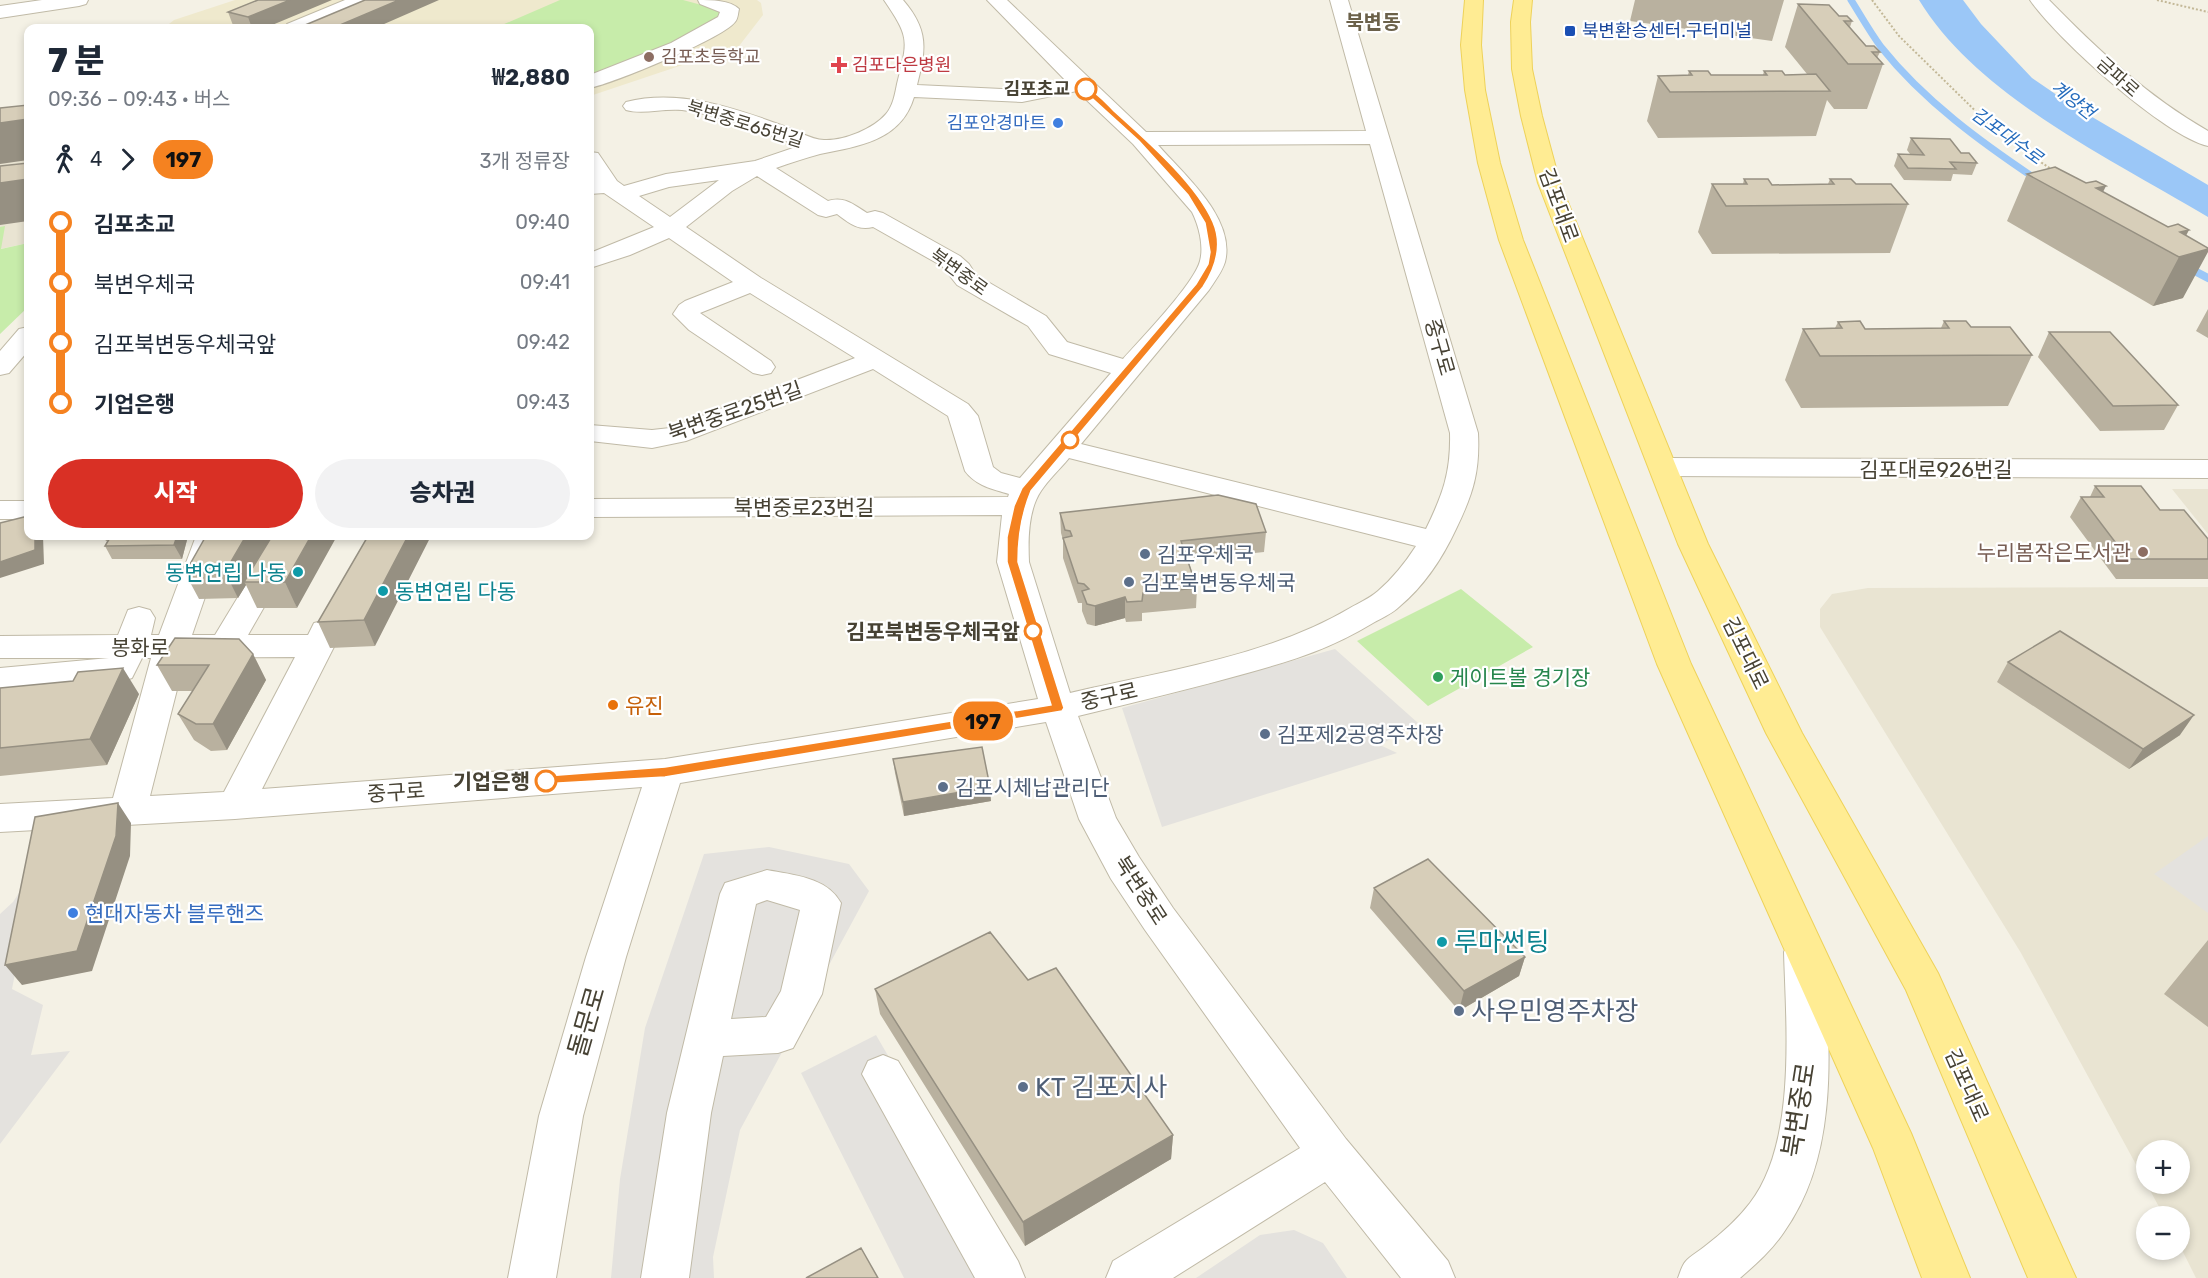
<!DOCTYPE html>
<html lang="ko">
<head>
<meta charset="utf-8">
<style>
  :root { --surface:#fff; --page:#f2f2f3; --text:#1f2937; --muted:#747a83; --accent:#d93025 }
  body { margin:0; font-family:Rubik,"Noto Sans KR",sans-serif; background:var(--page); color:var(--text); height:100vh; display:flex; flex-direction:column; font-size:22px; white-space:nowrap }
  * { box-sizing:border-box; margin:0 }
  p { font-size:20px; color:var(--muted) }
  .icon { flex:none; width:33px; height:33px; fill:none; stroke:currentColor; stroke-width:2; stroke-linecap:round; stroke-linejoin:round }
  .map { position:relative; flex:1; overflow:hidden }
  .drawer { position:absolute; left:24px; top:24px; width:570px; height:516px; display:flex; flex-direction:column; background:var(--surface); border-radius:12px; box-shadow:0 3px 9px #0003 }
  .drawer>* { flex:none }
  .badge { padding:0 12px; border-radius:20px; font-size:21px; line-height:39px }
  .buttons { position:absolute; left:2136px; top:1140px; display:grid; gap:12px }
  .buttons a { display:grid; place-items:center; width:54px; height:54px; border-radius:50%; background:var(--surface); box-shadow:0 3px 9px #0003; font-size:30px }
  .map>.badge { position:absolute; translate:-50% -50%; box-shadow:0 0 0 3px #fff }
  .legs { display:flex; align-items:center; gap:9px; height:66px; padding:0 24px; font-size:20px }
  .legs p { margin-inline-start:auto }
  .head { display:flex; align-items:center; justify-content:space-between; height:102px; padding:0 24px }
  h1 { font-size:33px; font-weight:800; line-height:45px }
  .button { display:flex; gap:12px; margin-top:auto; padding:12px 24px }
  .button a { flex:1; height:69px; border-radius:36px; background:var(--accent); color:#fff; font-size:24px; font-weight:800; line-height:69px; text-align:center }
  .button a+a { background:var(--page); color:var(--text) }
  ul { padding:0 24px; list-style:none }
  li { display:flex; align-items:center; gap:21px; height:60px; font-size:22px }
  li i { display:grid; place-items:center; width:9px; height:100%; margin:0 8px; background:currentColor }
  li i::after { content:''; width:15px; height:15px; margin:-8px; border:4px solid; border-radius:50%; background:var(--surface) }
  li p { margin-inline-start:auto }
  li:first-child i { background:linear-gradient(#0000 50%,currentColor 0) }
  li:last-child i { background:linear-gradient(currentColor 50%,#0000 0) }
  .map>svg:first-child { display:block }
  .residential { fill:#e9e4d2; fill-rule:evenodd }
  .education { fill:#efe9cd }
  .green { fill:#c7ecaa }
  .parking { fill:#e4e2de }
  .water { fill:#9bc7f7 }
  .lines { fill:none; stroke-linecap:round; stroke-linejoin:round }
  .stream-far1 { stroke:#9bc7f7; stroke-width:7 }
  .stream { stroke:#9bc7f7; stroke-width:8 }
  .minor-casing { stroke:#c0baa7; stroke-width:2 }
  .major-casing { stroke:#eed259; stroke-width:2 }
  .path { stroke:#c3b897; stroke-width:2; stroke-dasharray:2 2; stroke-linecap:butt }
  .minor { fill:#fff; fill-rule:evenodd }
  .major { fill:#ffec93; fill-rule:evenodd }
  .wall { fill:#b9b19f }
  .shaded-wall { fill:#969082 }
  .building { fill:#d7ceb9; stroke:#969082; stroke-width:1.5 }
  .line-1 { fill:#f58220; stroke:#fff; stroke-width:1.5 }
  .transit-dot { fill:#1a4fb4; stroke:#fff; stroke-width:2 }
  .education-dot { fill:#8d6e63; stroke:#fff; stroke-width:2 }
  .health-dot { fill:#e0444e; stroke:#fff; stroke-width:2 }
  .stop-1-dot { fill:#fff; stroke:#f58220; stroke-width:3 }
  .shop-dot { fill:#3f7fe0; stroke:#fff; stroke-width:2 }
  .service-dot { fill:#5c6f8a; stroke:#fff; stroke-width:2 }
  .culture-dot { fill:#0f9aa8; stroke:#fff; stroke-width:2 }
  .leisure-dot { fill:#2e9e5b; stroke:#fff; stroke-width:2 }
  .food-dot { fill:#e8710a; stroke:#fff; stroke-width:2 }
  .labels { text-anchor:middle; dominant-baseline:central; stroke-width:4.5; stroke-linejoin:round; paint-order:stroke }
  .far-transit-label { font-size:18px; fill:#164399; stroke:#fff; text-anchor:start }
  .far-education-label { font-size:18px; fill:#785e54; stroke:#fff; text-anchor:start }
  .far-health-label { font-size:18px; fill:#be3a42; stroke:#fff; text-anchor:start }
  .far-street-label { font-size:18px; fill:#474234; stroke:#fff }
  .far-stop-label { font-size:18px; font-weight:bold; fill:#474234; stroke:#fff; text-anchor:end }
  .far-water-label { font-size:18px; font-style:italic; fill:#246bbc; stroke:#fff }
  .far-shop-label { font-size:18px; fill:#366cbe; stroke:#fff; text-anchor:end }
  .far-quarter-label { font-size:20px; font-weight:bold; fill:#6b614a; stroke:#fff }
  .street-label { font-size:21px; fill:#474234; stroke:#fff }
  .education-label { font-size:21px; fill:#785e54; stroke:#fff; text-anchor:end }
  .service-label { font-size:21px; fill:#4e5e75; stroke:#fff; text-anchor:start }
  .culture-label { font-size:21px; fill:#0d838f; stroke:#fff; text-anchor:end }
  .stop-label { font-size:21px; font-weight:bold; fill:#474234; stroke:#fff; text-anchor:end }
  .leisure-label { font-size:21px; fill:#27864d; stroke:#fff; text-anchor:start }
  .food-label { font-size:21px; fill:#c56008; stroke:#fff; text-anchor:start }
  .shop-label { font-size:21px; fill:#366cbe; stroke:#fff; text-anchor:start }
  .near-culture-label { font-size:26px; fill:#0d838f; stroke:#fff; text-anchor:start }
  .near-service-label { font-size:26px; fill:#4e5e75; stroke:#fff; text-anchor:start }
  .near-street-label { font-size:26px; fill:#474234; stroke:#fff }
</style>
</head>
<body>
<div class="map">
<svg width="2208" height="1278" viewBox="0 0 2208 1278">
  <rect width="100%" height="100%" fill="#f4f1e5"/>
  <!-- residential -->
  <path class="residential" d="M28 124V243L0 249V255V125Z
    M2172 489H2208V534Z
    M2208 587V1278H2196L2180 1246V1216H2164L2021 953 1820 627V609L1832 594 1868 588ZM2146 1150H2180V1184H2146Z"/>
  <!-- education -->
  <path class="education" d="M235 0H757L761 3 763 15 739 46 590 96V28H164L174 20Z"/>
  <!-- green -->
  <path class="green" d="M560 0H683L720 10 718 24 642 60 590 79V28H495Z
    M5 226 1 249 28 243V307L0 334V227Z
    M1461 589 1533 647 1428 706 1357 641Z"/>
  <!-- parking -->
  <path class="parking" d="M1335 649 1418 723 1380 745 1397 753 1162 827 1122 708Z
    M2208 836V913L2154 874Z
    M769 847 849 864 869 891 740 1130 713 1257 714 1278H611L620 1179 645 1028 704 854Z
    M36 867 12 989 43 1005 31 1055 70 1051 0 1144V914L13 902Z
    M876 1035 1017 1278H904L801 1073Z
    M1294 1230 1323 1243 1347 1278H1196L1260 1235Z"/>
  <!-- water -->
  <path class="water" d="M1919 0H1963L1981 24 2032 78 2070 104 2208 185V217C2113 160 1978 97 1919 0Z"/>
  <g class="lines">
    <!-- stream-far1 -->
    <path class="stream-far1" d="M1851 0C1861 16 1870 32 1881 47 1924 101 1982 143 2039 181"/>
    <!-- stream -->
    <path class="stream" d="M2185 266 2208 278"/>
    <!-- minor casing -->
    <g class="minor-casing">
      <path id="minor" d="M42 0H88L86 4 79 6 0 18V6Z
        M345 0H370L368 4 309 28H284L287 24Z
        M698 0C712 0 730 0 739 9 738 13 738 19 735 22 722 39 613 83 590 88V75L671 43 718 17 720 12 700 4Z
        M884 0H903C929 30 926 49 917 85L1022 90 1066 81 987 0H1007L1146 132 1366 131 1330 0H1348L1478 433C1480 472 1473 494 1456 529 1443 557 1424 586 1400 606 1393 613 1382 618 1373 623 1332 648 1297 659 1251 672 1194 688 1136 702 1078 716L1116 818 1139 857 1173 908 1346 1139 1448 1261 1455 1278H1401L1325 1182 1173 1278H1106L1113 1261 1300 1148 1145 930 1111 879 1079 819 1046 722 680 783 626 957 583 1116 556 1278H508L539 1116 586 957 642 787 235 819 0 832V804L113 798 151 658H142L132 678 120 682 0 692V668L109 658H0V636L118 635 128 610 139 607 150 610 155 618 151 635H159L196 536H226L192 635H215L275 536H305L248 635H308L314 623 326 620 338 623 342 631 262 789 665 759 1038 699 997 562 1002 515 590 517V499L1008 497 1009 494C993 489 976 486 965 471L948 416 873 369 686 441 652 448 590 441V425L652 430 670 428 855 358 750 293 700 313 771 361 775 367 771 373 762 375 753 373 689 330 673 314 679 305 685 301 733 282 669 238 630 255 590 268V253L654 227 604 193 590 194V180H594L590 174V152L598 153 617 181 624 186 666 174 755 161 799 146C761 132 723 115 682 110 663 108 643 115 626 110L623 106 626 102C678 89 732 107 781 125 794 129 811 140 824 140 844 141 873 129 886 114 893 106 895 94 897 84 908 40 910 38 884 0ZM1077 91 1133 144 1192 212C1199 226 1204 246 1200 261 1194 284 1141 339 1123 359L1067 342 1046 316 976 275 969 264 960 256 883 213 875 211 867 213C853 204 844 196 828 201L776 168C790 163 805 158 820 154 859 146 901 141 914 97L1022 102ZM1370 144 1450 433C1451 472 1443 494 1426 529L1081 444 1209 290C1214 282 1222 272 1225 262 1236 218 1184 175 1158 145ZM757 176 818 215 826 217 837 214C849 223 858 231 873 227L942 266 957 285 1028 326 1049 354 1111 373 1020 478 1001 473 993 467 978 416 968 404 761 278 686 227 732 191ZM719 180 670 217 639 196 669 187ZM1069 458 1416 546C1405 563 1393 578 1378 591 1370 598 1359 603 1350 608 1267 657 1164 671 1070 693L1029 562C1028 540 1028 510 1041 491 1048 480 1060 469 1069 458ZM295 657 224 792 150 796 185 658Z
        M2030 0H2049C2098 50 2147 96 2208 131V146C2164 136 2056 38 2030 0Z
        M28 327V351L9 373 0 375V351L19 329Z
        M1664 458 2208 460V478L1664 476 1654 473 1649 467 1654 461Z
        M0 501H28V519H0Z
        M767 870C793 875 827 877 841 903L822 994 793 1048 778 1053 723 1056 711 1113 689 1278H641L667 1113 720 894 725 883ZM767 900 800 910 781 991 766 1017 731 1019 756 904Z
        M1804 935 1818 940 1824 952C1829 1045 1841 1152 1784 1232 1772 1250 1756 1264 1740 1278H1678C1680 1273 1682 1265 1686 1261 1690 1256 1698 1252 1704 1247 1721 1234 1737 1220 1750 1203 1797 1143 1786 1024 1784 952L1790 940Z
        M883 1055 898 1061 1018 1261 1025 1278H975L862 1074 868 1061Z"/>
    </g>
    <!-- major casing -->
    <g class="major-casing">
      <path id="major" d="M1465 0H1483L1481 45 1485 90 1500 163 1523 240 1691 664 1911 1133 1970 1278H1922L1873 1148 1657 664 1499 240 1478 163 1465 90 1461 45Z
        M1514 0H1532L1530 22 1532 69 1542 116 1560 183 1708 544 1802 733 1938 973 2076 1278H2028L1906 990 1766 733 1678 544 1538 183 1521 116 1512 69 1511 22Z"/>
    </g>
    <!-- path -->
    <path class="path" d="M1872 0 1899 36 1999 134 2054 171
      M2157 0 2208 12"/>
    <!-- minor -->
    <use href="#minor" class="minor"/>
    <!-- major -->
    <use href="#major" class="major"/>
  </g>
  <!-- wall -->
  <path class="wall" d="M258 0 265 28H234L228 12Z
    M1635 0H1784L1772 41 1630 21Z
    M1798 4 1839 16 1852 21 1850 27 1866 46 1880 52 1877 58 1883 64 1867 109H1834L1827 100 1816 136 1658 138 1647 121 1658 76 1688 75 1689 71 1711 75H1763L1764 71 1785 75 1807 74 1785 47Z
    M1911 138 1961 153 1977 163 1972 175 1953 174 1951 181 1904 180 1894 166 1898 154H1910L1907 150Z
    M2027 174 2186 236 2183 298 2153 306 2007 221Z
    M1744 179 1772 185 1828 184 1830 179 1856 184 1908 204 1890 253 1712 254 1698 232 1712 184H1743Z
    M2208 309V338L2196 331Z
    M1944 321 1971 327 2032 355 2008 406 1801 408 1785 380 1803 329 1835 328 1838 322 1865 329 1941 328Z
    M2049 332 2178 405 2164 430 2100 431 2038 357Z
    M2095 486 2160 510 2208 539V579H2116L2070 517 2081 497H2090Z
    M1060 513 1266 532 1264 552 1188 560 1197 588 1196 608 1142 613V621L1126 622 1125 618 1095 626 1087 624 1082 611V603H1078L1063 558V540L1061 533Z
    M103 536H188L182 559H112L105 546 107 541H106Z
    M272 536 297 608H257L246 585 238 598 199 599 185 573Z
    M368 536 375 646 330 648 318 622Z
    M253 654 266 680 227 750 211 751 194 740 178 714 193 691H172L157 665Z
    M2008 662 2180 735 2129 769 1997 682Z
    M0 688 139 694 107 765 0 776Z
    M893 759 991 801 904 816 895 773Z
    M1374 888 1525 957 1519 976 1459 1011 1370 908Z
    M2208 940V1027L2164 994Z
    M875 989 1173 1135 1171 1159 1025 1246 880 1014Z"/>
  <!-- shaded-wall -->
  <path class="shaded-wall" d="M290 0H332L265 28H252L248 17Z
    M399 0H439L375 28H333Z
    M28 119V160L0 164V123Z
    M28 179V221L0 225V183Z
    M2106 186 2094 210 2096 188Z
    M2189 230 2176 255 2180 232Z
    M2208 249V252L2183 298 2153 306 2179 257Z
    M35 536H43L44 564 0 578V562Z
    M177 536H188L182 559 174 545Z
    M246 536H272L244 582 246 585 238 598 225 572Z
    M311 536H337L297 608 285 582Z
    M408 536H431L375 646 364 620Z
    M1125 597V618L1095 626V606Z
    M253 654 266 680 227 750 213 724Z
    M123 668 139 694 107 765 90 739Z
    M2194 715 2180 735 2129 769 2143 749Z
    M990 787 991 801 904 816 903 802Z
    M118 803 131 823 130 856 92 971 22 985 5 965Z
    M1525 957 1519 976 1459 1011 1464 991Z
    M1173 1135 1171 1159 1025 1246 1023 1222Z"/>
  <!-- building -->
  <path class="building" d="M258 0H290L248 17 228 12Z
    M365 0H399L333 28H298Z
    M1798 4 1829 5 1839 16H1847L1852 21H1844L1866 46H1874L1880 52H1872L1883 64H1848Z
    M1689 71H1708L1711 75H1767L1764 71H1782L1785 75 1816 74 1830 91 1670 92 1658 76 1692 75Z
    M28 105V119L0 123V108Z
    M1911 138 1950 139 1961 153H1969L1977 163 1950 162 1956 169 1908 168 1898 154 1924 155Z
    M28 163V179L0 183V166Z
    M2055 167 2086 183 2096 181 2106 186 2096 188 2168 227 2178 224 2189 230 2180 232 2208 248V249L2179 257 2027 174Z
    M1744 179H1768L1772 185 1834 184 1830 179H1851L1856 184H1891L1908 204 1726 206 1712 184H1747Z
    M1860 321 1865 329 1949 328 1944 321H1966L1971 327H2010L2032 355 1820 356 1803 329 1842 328 1838 322Z
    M2049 332H2110L2178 405 2113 406Z
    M2095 486H2141L2160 510H2184L2208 539V559H2128L2081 497H2104Z
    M1218 495 1256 504 1266 532 1181 541 1197 588 1143 593 1142 601 1127 602 1125 597 1095 606 1087 604 1082 591 1089 589 1084 584 1078 583 1063 538 1072 536 1070 531 1065 530 1060 513Z
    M28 516V536H35V550L0 562V523Z
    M111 536H177L174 545 105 546Z
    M206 536H246L225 572 185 573Z
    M272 536H311L285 582H244Z
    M368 536H408L364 620 318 622Z
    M2060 631 2194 715 2143 749 2008 662Z
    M175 638 239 639 253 654 213 724H196L178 714 209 665H157Z
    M123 668 90 739 0 748V688L73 681 78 672Z
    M982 747 990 787 903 802 893 759Z
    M118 803 116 836 77 951 5 965 35 817Z
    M1428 859 1525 957 1464 991 1374 888Z
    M990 932 1028 980 1056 968 1173 1135 1023 1222 875 989Z
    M861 1248 878 1278H806Z"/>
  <!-- line-1 -->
  <path class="line-1" d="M1086 87C1097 92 1106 103 1114 111 1145 139 1196 183 1213 222 1223 245 1216 267 1203 287L1031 491C1021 515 1018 537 1018 562L1064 708 1062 711 665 777 541 784 539 781 541 778 546 776 665 767 1051 705 1007 562V537L1014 506 1022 488 1196 284 1208 264 1210 252 1205 223 1188 195 1139 141 1084 91Z"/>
  <!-- markers -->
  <rect class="transit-dot" x="1564" y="25" width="12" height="12" rx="3"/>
  <g class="education-dot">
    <circle cx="649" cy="57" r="6"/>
    <circle cx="2143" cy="552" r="6"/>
  </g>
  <path class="health-dot" d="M836 56h6v6h6v6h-6v6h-6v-6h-6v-6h6z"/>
  <g class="stop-1-dot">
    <circle cx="1086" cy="89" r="10"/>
    <circle cx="1070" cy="440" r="8"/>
    <circle cx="1033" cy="631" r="8"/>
    <circle cx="546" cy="781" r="10"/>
  </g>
  <g class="shop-dot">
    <circle cx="1058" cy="123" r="6"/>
    <circle cx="73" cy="913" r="6"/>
  </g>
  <g class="service-dot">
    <circle cx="1145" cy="554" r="6"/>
    <circle cx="1129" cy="582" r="6"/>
    <circle cx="1265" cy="734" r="6"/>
    <circle cx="943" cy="787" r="6"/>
    <circle cx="1459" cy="1011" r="6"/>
    <circle cx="1023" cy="1087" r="6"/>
  </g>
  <g class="culture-dot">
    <circle cx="298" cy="572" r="6"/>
    <circle cx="383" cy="591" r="6"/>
    <circle cx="1442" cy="942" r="6"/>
  </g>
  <circle class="leisure-dot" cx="1438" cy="677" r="6"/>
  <circle class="food-dot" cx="613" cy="705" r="6"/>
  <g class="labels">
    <!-- far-transit labels -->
    <g class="far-transit-label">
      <text x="1582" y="31">북변환승센터.구터미널</text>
    </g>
    <!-- far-education labels -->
    <g class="far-education-label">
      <text x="661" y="57">김포초등학교</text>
    </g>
    <!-- far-health labels -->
    <g class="far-health-label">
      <text x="852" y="65">김포다은병원</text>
    </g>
    <!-- far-street labels -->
    <g class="far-street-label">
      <text transform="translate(2118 77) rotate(42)">금파로</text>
      <text transform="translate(745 124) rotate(17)">북변중로65번길</text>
      <text transform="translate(959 272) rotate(36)">북변중로</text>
    </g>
    <!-- far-stop labels -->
    <g class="far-stop-label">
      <text x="1070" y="89">김포초교</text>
    </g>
    <!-- far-water labels -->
    <g class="far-water-label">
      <text transform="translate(2073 100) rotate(38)">계양천</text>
      <text transform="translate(2007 136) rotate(36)">김포대수로</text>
    </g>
    <!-- far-shop labels -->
    <g class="far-shop-label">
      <text x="1046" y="123">김포안경마트</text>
    </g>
    <!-- far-quarter labels -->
    <g class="far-quarter-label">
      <text x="1373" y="22">북변동</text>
    </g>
    <!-- street labels -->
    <g class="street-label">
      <text transform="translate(1559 205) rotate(70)">김포대로</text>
      <text transform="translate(1440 347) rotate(74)">중구로</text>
      <text transform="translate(735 411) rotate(-19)">북변중로25번길</text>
      <text x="1936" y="469">김포대로926번길</text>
      <text x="804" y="507">북변중로23번길</text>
      <text x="140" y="647">봉화로</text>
      <text transform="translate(1746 653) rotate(64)">김포대로</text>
      <text transform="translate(1109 696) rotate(-13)">중구로</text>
      <text transform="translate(396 792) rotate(-4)">중구로</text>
      <text transform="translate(1141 890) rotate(57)">북변중로</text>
      <text transform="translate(1967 1085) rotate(66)">김포대로</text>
    </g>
    <!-- education labels -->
    <g class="education-label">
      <text x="2131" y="552">누리봄작은도서관</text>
    </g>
    <!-- service labels -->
    <g class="service-label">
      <text x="1157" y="554">김포우체국</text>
      <text x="1141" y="582">김포북변동우체국</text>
      <text x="1277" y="734">김포제2공영주차장</text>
      <text x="955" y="787">김포시체납관리단</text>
    </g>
    <!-- culture labels -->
    <g class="culture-label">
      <text x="286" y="572">동변연립 나동</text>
      <text x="395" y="591" text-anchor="start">동변연립 다동</text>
    </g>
    <!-- stop labels -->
    <g class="stop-label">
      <text x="1020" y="631">김포북변동우체국앞</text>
      <text x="530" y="781">기업은행</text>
    </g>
    <!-- leisure labels -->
    <g class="leisure-label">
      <text x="1450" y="677">게이트볼 경기장</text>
    </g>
    <!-- food labels -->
    <g class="food-label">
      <text x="625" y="705">유진</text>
    </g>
    <!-- shop labels -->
    <g class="shop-label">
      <text x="85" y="913">현대자동차 블루핸즈</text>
    </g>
    <!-- near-culture labels -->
    <g class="near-culture-label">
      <text x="1454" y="942">루마썬팅</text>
    </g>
    <!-- near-service labels -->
    <g class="near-service-label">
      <text x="1471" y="1011">사우민영주차장</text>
      <text x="1035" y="1087">KT 김포지사</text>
    </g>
    <!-- near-street labels -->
    <g class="near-street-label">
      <text transform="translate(587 1022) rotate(-74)">돌문로</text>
      <text transform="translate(1799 1110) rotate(-81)">북변중로</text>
    </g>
  </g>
</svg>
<div class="buttons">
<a>+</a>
<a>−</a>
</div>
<b class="badge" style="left:983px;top:721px;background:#f58220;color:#111">197</b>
<section class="drawer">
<div class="head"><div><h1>7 분</h1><p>09:36 – 09:43 · 버스</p></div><b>₩2,880</b></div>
<div class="legs"><svg class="icon" aria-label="walk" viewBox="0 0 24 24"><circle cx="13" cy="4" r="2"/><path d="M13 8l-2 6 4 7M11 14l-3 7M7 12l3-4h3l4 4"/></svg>4<svg class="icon" aria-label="forward" viewBox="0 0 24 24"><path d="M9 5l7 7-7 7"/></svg><b class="badge" style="background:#f58220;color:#111">197</b><p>3개 정류장</p></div>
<ul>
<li><i style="color:#f58220"></i><b>김포초교</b><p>09:40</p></li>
<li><i style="color:#f58220"></i><span>북변우체국</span><p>09:41</p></li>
<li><i style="color:#f58220"></i><span>김포북변동우체국앞</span><p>09:42</p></li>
<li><i style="color:#f58220"></i><b>기업은행</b><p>09:43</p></li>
</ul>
<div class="button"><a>시작</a><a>승차권</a></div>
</section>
</div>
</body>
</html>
